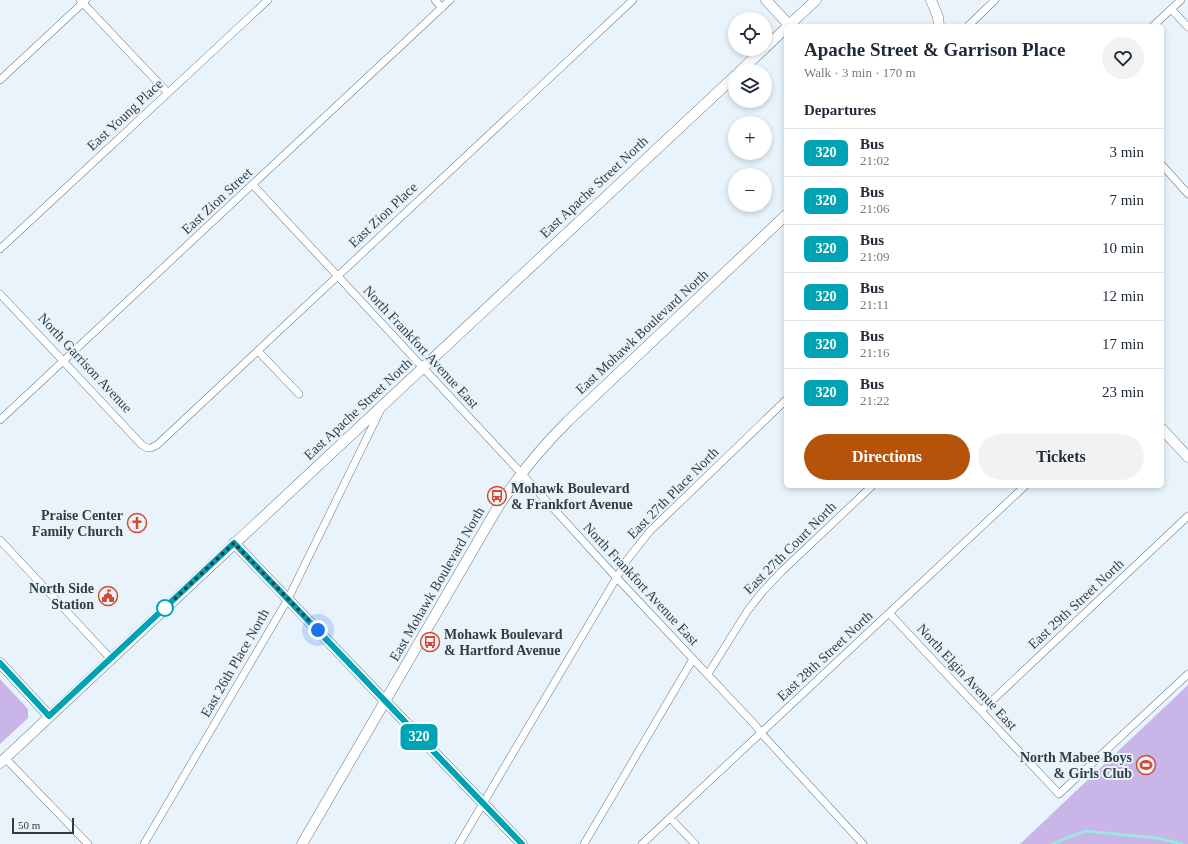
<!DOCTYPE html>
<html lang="en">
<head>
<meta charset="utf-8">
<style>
  :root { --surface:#fff; --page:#f2f2f3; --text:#1f2937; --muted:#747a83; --line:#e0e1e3; --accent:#b45309 }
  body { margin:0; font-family:"Times New Roman",serif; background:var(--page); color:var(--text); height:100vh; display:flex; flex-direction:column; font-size:15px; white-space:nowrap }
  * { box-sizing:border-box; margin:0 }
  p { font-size:13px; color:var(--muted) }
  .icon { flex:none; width:22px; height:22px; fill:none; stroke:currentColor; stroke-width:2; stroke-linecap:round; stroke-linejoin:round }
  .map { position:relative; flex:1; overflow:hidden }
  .drawer { position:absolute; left:784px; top:24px; width:380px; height:464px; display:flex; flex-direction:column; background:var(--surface); border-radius:6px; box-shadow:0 2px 6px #0003 }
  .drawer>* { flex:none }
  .badge { padding:0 8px; border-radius:6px; font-size:14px; line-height:26px }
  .controls { position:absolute; left:728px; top:12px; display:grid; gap:8px }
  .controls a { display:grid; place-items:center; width:44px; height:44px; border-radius:50%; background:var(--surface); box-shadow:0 2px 6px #0003; font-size:20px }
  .scale { position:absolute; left:12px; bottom:10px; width:62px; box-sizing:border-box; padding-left:4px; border:2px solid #323c44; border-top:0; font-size:11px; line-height:14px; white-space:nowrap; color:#323c44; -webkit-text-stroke:3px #e8f3fb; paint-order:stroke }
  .you { position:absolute; width:20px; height:20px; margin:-10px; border:3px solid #fff; border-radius:50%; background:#1a73e8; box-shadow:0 0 0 6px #1a73e833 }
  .map>.badge { position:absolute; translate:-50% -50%; box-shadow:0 0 0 2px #fff }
  h2 { padding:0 20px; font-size:15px; line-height:36px }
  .round { display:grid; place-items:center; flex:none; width:42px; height:42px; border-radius:21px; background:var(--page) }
  .head { display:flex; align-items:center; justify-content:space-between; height:68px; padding:0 20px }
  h1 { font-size:19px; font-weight:700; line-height:30px }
  .action { display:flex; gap:8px; margin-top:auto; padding:8px 20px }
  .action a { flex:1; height:46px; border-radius:24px; background:var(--accent); color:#fff; font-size:16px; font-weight:700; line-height:46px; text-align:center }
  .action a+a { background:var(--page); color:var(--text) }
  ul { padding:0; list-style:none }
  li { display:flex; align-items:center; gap:12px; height:48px; padding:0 20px; border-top:1px solid var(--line) }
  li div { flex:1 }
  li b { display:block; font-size:15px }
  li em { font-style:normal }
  li .badge { min-width:44px; font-weight:700; text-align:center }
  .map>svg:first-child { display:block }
  .green { fill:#cab5e9 }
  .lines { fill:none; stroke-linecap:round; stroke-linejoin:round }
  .stream { stroke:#96ecdf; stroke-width:2.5 }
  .street-casing { stroke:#61788b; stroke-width:8 }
  .secondary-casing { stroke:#61788b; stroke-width:11 }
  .street { stroke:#fff; stroke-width:7 }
  .secondary { stroke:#fff; stroke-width:10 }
  .line-casing { stroke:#fff; stroke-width:9 }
  .line { stroke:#00a3b4; stroke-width:6 }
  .walk { stroke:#323c44; stroke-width:4; stroke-dasharray:0 7.2 }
  .stop-dot { fill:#fff; stroke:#00a3b4; stroke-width:2 }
  .labels { text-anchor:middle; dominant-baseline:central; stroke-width:4; stroke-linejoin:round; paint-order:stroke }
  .street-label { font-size:14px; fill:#323c44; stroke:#e8f3fb }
  .poi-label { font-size:14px; font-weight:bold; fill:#323c44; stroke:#e8f3fb; text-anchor:end }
</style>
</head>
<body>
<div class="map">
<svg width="1188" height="844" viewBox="0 0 1188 844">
  <rect width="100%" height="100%" fill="#e8f3fb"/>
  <!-- green -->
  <path class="green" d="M0 679 28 709V718L0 744Z
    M1188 685V844H1020Z"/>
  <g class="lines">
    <!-- stream -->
    <path class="stream" d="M1052 844 1085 831 1157 838 1182 844"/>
    <!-- street casing -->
    <g class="street-casing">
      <path id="street" d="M80 0 168 93
        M435 0 442 8
        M1171 9 1188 27
        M968 26 995 0
        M1153 26 1181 0
        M0 80 86 0
        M1162 165 1188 194
        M253 185 521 473 616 577 756 726 761 733 863 844
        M0 249 268 0
        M0 294 142 445C148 449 150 449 157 445L633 0
        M258 351 299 394
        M0 420 450 0
        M0 540 111 659
        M889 613 1059 794 1188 674
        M708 674 748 610 764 590 781 572 872 486
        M981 711 1188 516
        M5 758 88 844
        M670 818 695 844
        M144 844 288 599 380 411
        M459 844 627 560 650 531 786 400
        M584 844 693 659
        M642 844 1025 486"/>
    </g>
    <!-- secondary casing -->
    <g class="secondary-casing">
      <path id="secondary" d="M766 0 790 26
        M931 0 938 17 939 26
        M788 26 816 0
        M765 48 786 28
        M740 71 764 49
        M1162 429 1188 457
        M234 543 522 844
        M0 663 49 716
        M0 763 735 76
        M302 844 495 512C516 478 540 449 568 421L786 215"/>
    </g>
    <!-- street -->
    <use href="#street" class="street"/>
    <!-- secondary -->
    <use href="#secondary" class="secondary"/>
  </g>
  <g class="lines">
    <!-- line casing -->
    <g class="line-casing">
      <path id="line" d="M0 663 49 716 234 543 522 844"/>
    </g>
    <!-- line -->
    <use href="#line" class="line"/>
    <!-- walk -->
    <path class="walk" d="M165 608 234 543 318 630"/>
  </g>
  <!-- icons -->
  <defs>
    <g id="bus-ring" transform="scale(1)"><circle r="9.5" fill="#e8f3fb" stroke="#d54a31" stroke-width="1.5"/><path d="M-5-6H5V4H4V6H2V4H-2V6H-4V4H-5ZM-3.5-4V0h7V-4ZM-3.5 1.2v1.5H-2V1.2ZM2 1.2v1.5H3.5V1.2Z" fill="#d54a31"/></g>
    <g id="church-ring" transform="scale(1)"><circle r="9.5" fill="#e8f3fb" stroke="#d54a31" stroke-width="1.5"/><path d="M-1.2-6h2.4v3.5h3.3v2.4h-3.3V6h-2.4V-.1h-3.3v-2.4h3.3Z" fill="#d54a31"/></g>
    <g id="civic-ring" transform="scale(1)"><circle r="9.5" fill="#e8f3fb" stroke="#d54a31" stroke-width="1.5"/><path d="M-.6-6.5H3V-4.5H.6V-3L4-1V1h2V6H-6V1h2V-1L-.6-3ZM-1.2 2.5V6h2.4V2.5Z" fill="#d54a31"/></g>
    <g id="stadium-ring" transform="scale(1)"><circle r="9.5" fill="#e8f3fb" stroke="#d54a31" stroke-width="1.5"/><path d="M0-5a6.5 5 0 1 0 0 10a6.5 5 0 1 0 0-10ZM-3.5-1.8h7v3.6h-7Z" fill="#d54a31"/></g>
  </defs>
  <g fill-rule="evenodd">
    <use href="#bus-ring" x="497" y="496"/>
    <use href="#church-ring" x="137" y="523"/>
    <use href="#civic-ring" x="108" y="596"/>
    <use href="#bus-ring" x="430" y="642"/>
    <use href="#stadium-ring" x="1146" y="765"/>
  </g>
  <!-- markers -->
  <circle class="stop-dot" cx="165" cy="608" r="8"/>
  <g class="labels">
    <!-- street labels -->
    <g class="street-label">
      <text transform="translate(125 115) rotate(-43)">East Young Place</text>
      <text transform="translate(594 187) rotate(-43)">East Apache Street North</text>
      <text transform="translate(217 201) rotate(-43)">East Zion Street</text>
      <text transform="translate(383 215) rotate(-43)">East Zion Place</text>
      <text transform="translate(642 332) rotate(-43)">East Mohawk Boulevard North</text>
      <text transform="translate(421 347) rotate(47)">North Frankfort Avenue East</text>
      <text transform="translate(85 363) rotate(47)">North Garrison Avenue</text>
      <text transform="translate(358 409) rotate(-43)">East Apache Street North</text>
      <text transform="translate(673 493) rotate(-45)">East 27th Place North</text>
      <text transform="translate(790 548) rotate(-45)">East 27th Court North</text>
      <text transform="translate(437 584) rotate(-60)">East Mohawk Boulevard North</text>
      <text transform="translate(641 584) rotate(47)">North Frankfort Avenue East</text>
      <text transform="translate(1076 604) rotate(-43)">East 29th Street North</text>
      <text transform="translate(825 656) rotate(-43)">East 28th Street North</text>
      <text transform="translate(235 663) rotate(-60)">East 26th Place North</text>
      <text transform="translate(967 677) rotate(47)">North Elgin Avenue East</text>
    </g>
    <!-- poi labels -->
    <g class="poi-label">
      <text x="511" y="488" text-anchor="start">Mohawk Boulevard<tspan x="511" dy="16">&amp; Frankfort Avenue</tspan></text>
      <text x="123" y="515">Praise Center<tspan x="123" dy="16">Family Church</tspan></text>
      <text x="94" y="588">North Side<tspan x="94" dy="16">Station</tspan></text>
      <text x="444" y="634" text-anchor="start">Mohawk Boulevard<tspan x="444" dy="16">&amp; Hartford Avenue</tspan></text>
      <text x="1132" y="757">North Mabee Boys<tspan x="1132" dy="16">&amp; Girls Club</tspan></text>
    </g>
  </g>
</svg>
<div class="controls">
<a><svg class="icon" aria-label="locate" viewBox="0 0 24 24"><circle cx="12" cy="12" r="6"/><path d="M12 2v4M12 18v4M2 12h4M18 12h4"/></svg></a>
<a><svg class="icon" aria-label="layers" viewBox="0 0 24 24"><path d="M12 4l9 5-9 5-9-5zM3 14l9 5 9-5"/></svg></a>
<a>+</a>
<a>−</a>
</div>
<div class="scale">50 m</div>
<div class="you" style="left:318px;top:630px"></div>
<b class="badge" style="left:419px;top:737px;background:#00a3b4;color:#fff">320</b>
<section class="drawer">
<div class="head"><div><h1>Apache Street &amp; Garrison Place</h1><p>Walk · 3 min · 170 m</p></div><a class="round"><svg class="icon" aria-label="heart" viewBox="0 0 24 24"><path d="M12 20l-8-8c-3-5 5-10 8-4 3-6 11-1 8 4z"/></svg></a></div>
<h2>Departures</h2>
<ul>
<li><span class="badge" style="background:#00a3b4;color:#fff">320</span><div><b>Bus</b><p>21:02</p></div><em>3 min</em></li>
<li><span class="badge" style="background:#00a3b4;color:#fff">320</span><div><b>Bus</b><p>21:06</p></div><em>7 min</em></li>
<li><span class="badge" style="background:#00a3b4;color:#fff">320</span><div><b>Bus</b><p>21:09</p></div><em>10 min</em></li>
<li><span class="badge" style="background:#00a3b4;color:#fff">320</span><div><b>Bus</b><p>21:11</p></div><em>12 min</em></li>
<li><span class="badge" style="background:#00a3b4;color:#fff">320</span><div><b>Bus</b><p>21:16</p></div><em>17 min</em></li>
<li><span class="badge" style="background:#00a3b4;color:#fff">320</span><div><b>Bus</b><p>21:22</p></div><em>23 min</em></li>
</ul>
<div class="action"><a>Directions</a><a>Tickets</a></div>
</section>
</div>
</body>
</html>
